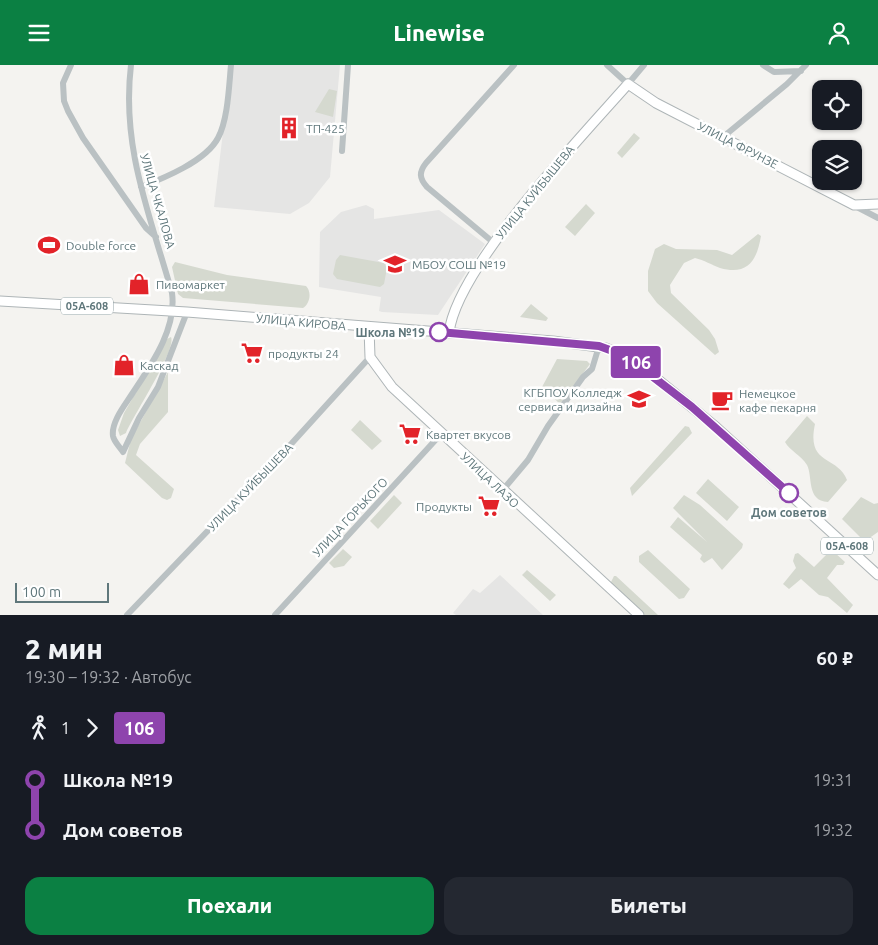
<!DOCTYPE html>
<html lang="ru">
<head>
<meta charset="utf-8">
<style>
  :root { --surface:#171b24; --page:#242831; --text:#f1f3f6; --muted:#9ea1a6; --accent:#0b8043 }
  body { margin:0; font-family:Ubuntu,sans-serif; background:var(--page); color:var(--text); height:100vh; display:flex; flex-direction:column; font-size:19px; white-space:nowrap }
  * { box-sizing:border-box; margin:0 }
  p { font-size:16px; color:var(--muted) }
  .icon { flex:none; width:28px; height:28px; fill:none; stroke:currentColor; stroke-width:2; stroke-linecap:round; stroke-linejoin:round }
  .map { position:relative; height:550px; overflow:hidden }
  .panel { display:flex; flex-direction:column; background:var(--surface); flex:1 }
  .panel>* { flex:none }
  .badge { padding:0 10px; border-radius:4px; font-size:18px; line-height:32px }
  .tools { position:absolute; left:812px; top:15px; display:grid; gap:10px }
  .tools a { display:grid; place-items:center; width:50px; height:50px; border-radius:10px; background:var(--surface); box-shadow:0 1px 4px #0004; font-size:25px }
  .scale { position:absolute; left:15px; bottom:12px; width:94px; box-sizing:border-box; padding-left:5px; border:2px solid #5f777b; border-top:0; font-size:14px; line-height:18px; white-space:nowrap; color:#5f777b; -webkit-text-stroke:4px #fff; paint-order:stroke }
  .map>.badge { position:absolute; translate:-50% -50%; box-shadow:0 0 0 2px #fff }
  .legs { display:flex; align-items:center; gap:8px; height:55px; padding:0 25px; font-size:16px }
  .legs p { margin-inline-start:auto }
  .overview { display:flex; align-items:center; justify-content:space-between; height:85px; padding:0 25px }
  h1 { font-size:28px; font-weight:800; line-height:38px }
  .button { display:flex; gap:10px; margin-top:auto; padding:10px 25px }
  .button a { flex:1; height:58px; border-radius:15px; background:var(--accent); color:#fff; font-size:20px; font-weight:800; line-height:58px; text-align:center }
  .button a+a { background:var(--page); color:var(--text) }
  ul { padding:0 25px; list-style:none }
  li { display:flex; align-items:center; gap:18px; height:50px; font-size:19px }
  li i { display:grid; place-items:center; width:8px; height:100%; margin:0 6px; background:currentColor }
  li i::after { content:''; width:12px; height:12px; margin:-6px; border:4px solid; border-radius:50%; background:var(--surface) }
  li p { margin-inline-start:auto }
  li:first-child i { background:linear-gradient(#0000 50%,currentColor 0) }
  li:last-child i { background:linear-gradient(currentColor 50%,#0000 0) }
  header { display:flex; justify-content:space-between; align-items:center; height:65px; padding:0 25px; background:var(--accent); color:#fff; font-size:22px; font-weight:800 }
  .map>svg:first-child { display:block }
  .built { fill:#e5e5e4 }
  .green { fill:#d5d9cf }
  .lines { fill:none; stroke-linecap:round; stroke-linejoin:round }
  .major-casing { stroke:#aeb5b7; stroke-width:11 }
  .minor { stroke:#bac1c3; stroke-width:6 }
  .major { stroke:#fff; stroke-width:9 }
  .line-1-casing { stroke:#fff; stroke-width:11 }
  .line-1 { stroke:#8e44ad; stroke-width:8 }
  .stop-1-dot { fill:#fff; stroke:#8e44ad; stroke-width:2.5 }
  .labels { text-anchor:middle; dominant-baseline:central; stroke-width:5; stroke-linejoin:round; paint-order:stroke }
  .shield { fill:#fff; stroke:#8fa0a3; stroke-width:1 }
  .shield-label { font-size:11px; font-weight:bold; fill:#5f777b }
  .poi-label { font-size:12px; fill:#5f777b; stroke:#fff; text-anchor:start }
  .street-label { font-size:12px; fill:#5f777b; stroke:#fff }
  .stop-label { font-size:12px; font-weight:bold; fill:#5f777b; stroke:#fff; text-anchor:end }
</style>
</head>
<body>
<header><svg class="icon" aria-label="menu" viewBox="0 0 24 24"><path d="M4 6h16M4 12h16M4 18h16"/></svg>Linewise<svg class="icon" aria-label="person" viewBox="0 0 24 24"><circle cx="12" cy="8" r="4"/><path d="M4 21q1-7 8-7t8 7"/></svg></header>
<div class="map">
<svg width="878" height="550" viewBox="0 0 878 550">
  <rect width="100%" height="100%" fill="#f4f3f0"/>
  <!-- built -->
  <path class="built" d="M231 0H340L330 112 309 138 290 149 214 142Z
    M366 140 374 144V154L439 145 485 179 438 250 382 247 379 246 381 232 319 222 320 167 341 147Z
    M500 510 543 550H456L453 548 473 524 480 528Z"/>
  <!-- green -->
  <path class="green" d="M329 24 337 26 333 52 315 47Z
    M634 68 640 73 622 93 617 88Z
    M586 139 595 148 575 171 565 162Z
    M758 169 761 171C757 195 748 211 720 203 712 200 704 195 695 193L684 198 670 220 671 228 709 265 715 274 719 287 715 290 657 238 648 226V206L655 184 664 179 676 184 717 185 732 190Z
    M340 190 384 198 387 203 384 219 380 222 337 214 333 209 336 195Z
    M175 197 227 210 306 221C312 227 310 239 303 243L183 233 178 229 172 202Z
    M531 239 548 253 546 256 520 252Z
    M171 272C177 284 133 351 126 368L120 371 118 365 124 348 167 274Z
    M557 294 587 296 590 299 560 339 542 322Z
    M168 307V347L140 379 136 390 174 424 171 433 167 435 162 433 125 398 131 374Z
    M807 351 815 359C806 401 837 390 847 415L828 437C806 436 813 411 807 400 801 390 790 386 785 377Z
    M360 355 382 376 372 385 351 365Z
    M685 361 689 362 692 368 632 431 630 423Z
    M708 414 739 442 727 456 696 428Z
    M394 430 402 438 378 464 370 456Z
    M684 430 700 440 743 479 742 483 722 505 712 493 704 498 700 494 702 490 670 462 678 452 707 477 673 443Z
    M861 432 874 439 878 438V467L868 474 861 473 842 454Z
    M343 484 352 492 344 501 334 503 329 498Z
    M648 485 690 524 684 533 679 534 639 497V491Z
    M829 487H834L845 497 843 500H837L827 513 853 540 847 548 828 532 819 530 801 514 789 524 783 519 796 503 793 496 795 489 798 488 814 502Z
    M527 505 556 530 550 536 522 510Z
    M614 511H616L658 550H645L612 520 611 517Z"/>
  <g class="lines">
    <!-- major casing -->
    <g class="major-casing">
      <path id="major" d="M0 236 187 247 553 276 606 283 626 291 645 304 716 362 878 510
        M369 263 370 292 392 322 639 550
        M449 268C456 203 582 71 628 19L656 38 854 140 878 139"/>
    </g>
    <!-- minor -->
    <path class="minor" d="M71 0 63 18 64 36 68 46 83 73 146 163 156 172
      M131 0C121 82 150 150 172 228 177 264 151 300 132 329 125 340 111 357 113 371 114 377 120 382 123 387L139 353 158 322 187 247
      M607 0 628 19 644 0
      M763 0 774 7 801 6
      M723 72 787 19 806 0
      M342 86 348 0
      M141 122C164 113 206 96 218 73 228 55 229 20 231 0
      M855 141 878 153
      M494 178 427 122C419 113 419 107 426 98L514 0
      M502 426 528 395 548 361 583 312 592 304 599 281
      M127 550 292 378 370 292
      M275 550 441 369"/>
    <!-- major -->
    <use href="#major" class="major"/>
  </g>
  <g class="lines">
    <!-- line-1 casing -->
    <g class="line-1-casing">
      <path id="line-1" d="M439 267 599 281 626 291 692 342 789 428"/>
    </g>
    <!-- line-1 -->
    <use href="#line-1" class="line-1"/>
  </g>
  <!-- icons -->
  <defs>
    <g id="building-bare" transform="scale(1.725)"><path d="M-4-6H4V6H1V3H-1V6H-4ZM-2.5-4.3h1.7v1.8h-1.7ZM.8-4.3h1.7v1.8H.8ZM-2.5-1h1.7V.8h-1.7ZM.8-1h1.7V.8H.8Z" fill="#e22329" stroke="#fff" stroke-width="2.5" paint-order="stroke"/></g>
    <g id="stadium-bare" transform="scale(1.725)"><path d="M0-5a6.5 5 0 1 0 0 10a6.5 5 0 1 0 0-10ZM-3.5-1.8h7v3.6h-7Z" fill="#e22329" stroke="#fff" stroke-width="2.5" paint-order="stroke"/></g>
    <g id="school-bare" transform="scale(1.725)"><path d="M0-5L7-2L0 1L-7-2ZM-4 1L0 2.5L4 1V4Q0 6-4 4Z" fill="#e22329" stroke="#fff" stroke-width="2.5" paint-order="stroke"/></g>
    <g id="shop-bare" transform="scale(1.725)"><path d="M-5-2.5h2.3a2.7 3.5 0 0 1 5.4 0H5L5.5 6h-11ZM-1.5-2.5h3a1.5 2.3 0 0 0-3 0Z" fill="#e22329" stroke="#fff" stroke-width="2.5" paint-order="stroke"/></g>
    <g id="supermarket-bare" transform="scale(1.725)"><path d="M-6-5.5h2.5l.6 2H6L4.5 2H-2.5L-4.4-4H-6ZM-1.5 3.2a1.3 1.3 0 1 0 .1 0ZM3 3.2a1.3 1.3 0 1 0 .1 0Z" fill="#e22329" stroke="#fff" stroke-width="2.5" paint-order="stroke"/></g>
    <g id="university-bare" transform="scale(1.725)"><path d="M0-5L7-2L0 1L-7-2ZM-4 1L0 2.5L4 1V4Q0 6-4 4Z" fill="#e22329" stroke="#fff" stroke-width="2.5" paint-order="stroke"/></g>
    <g id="cafe-bare" transform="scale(1.725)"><path d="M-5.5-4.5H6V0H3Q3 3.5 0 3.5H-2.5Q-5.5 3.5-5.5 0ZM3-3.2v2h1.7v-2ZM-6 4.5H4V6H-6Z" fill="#e22329" stroke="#fff" stroke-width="2.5" paint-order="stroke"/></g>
  </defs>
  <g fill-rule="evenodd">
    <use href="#building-bare" x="289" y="63"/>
    <use href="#stadium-bare" x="49" y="180"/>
    <use href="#school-bare" x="395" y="199"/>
    <use href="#shop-bare" x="139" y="219"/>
    <use href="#supermarket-bare" x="252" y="288"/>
    <use href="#shop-bare" x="124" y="300"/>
    <use href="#university-bare" x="639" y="334"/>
    <use href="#cafe-bare" x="722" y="335"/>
    <use href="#supermarket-bare" x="410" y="369"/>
    <use href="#supermarket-bare" x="489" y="441"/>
  </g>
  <!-- markers -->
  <g class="stop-1-dot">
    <circle cx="439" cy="267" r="9"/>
    <circle cx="789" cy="428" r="9"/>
  </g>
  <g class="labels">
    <!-- shield labels -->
    <g class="shield">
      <rect x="61" y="232.5" width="52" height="17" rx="4"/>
      <rect x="821" y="472.5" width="52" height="17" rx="4"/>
    </g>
    <g class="shield-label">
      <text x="87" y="241">05А-608</text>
      <text x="847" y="481">05А-608</text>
    </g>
    <!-- poi labels -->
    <g class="poi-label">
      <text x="306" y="63">ТП-425</text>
      <text x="66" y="180">Double force</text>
      <text x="412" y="199">МБОУ СОШ №19</text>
      <text x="156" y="219">Пивомаркет</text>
      <text x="268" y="288">продукты 24</text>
      <text x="140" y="300">Каскад</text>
      <text x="622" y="327" text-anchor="end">КГБПОУ Колледж<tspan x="622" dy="14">сервиса и дизайна</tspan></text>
      <text x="739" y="328">Немецкое<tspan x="739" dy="14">кафе пекарня</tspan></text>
      <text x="426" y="369">Квартет вкусов</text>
      <text x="472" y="441" text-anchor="end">Продукты</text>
    </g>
    <!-- street labels -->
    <g class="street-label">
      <text transform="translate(738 80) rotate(27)">УЛИЦА ФРУНЗЕ</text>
      <text transform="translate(535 127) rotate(-51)">УЛИЦА КУЙБЫШЕВА</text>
      <text transform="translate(158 136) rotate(74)">УЛИЦА ЧКАЛОВА</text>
      <text transform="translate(301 257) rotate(5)">УЛИЦА КИРОВА</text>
      <text transform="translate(490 415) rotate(43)">УЛИЦА ЛАЗО</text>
      <text transform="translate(250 422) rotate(-46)">УЛИЦА КУЙБЫШЕВА</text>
      <text transform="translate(350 452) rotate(-47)">УЛИЦА ГОРЬКОГО</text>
    </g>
    <!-- stop labels -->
    <g class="stop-label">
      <text x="425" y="267">Школа №19</text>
      <text x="789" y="447" text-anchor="middle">Дом советов</text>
    </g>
  </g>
</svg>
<div class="tools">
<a><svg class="icon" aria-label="locate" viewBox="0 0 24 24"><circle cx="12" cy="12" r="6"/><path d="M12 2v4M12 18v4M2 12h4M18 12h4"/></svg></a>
<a><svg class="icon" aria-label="layers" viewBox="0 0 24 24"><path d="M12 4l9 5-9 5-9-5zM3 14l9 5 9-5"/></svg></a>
</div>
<div class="scale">100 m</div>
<b class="badge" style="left:636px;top:297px;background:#8e44ad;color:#fff">106</b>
</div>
<section class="panel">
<div class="overview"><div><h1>2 мин</h1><p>19:30 – 19:32 · Автобус</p></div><b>60 ₽</b></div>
<div class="legs"><svg class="icon" aria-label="walk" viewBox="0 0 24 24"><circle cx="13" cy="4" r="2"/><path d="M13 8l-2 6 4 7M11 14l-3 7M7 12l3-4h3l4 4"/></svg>1<svg class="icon" aria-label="forward" viewBox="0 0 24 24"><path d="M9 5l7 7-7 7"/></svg><b class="badge" style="background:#8e44ad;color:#fff">106</b></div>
<ul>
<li><i style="color:#8e44ad"></i><b>Школа №19</b><p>19:31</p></li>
<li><i style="color:#8e44ad"></i><b>Дом советов</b><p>19:32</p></li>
</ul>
<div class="button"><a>Поехали</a><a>Билеты</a></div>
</section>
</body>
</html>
